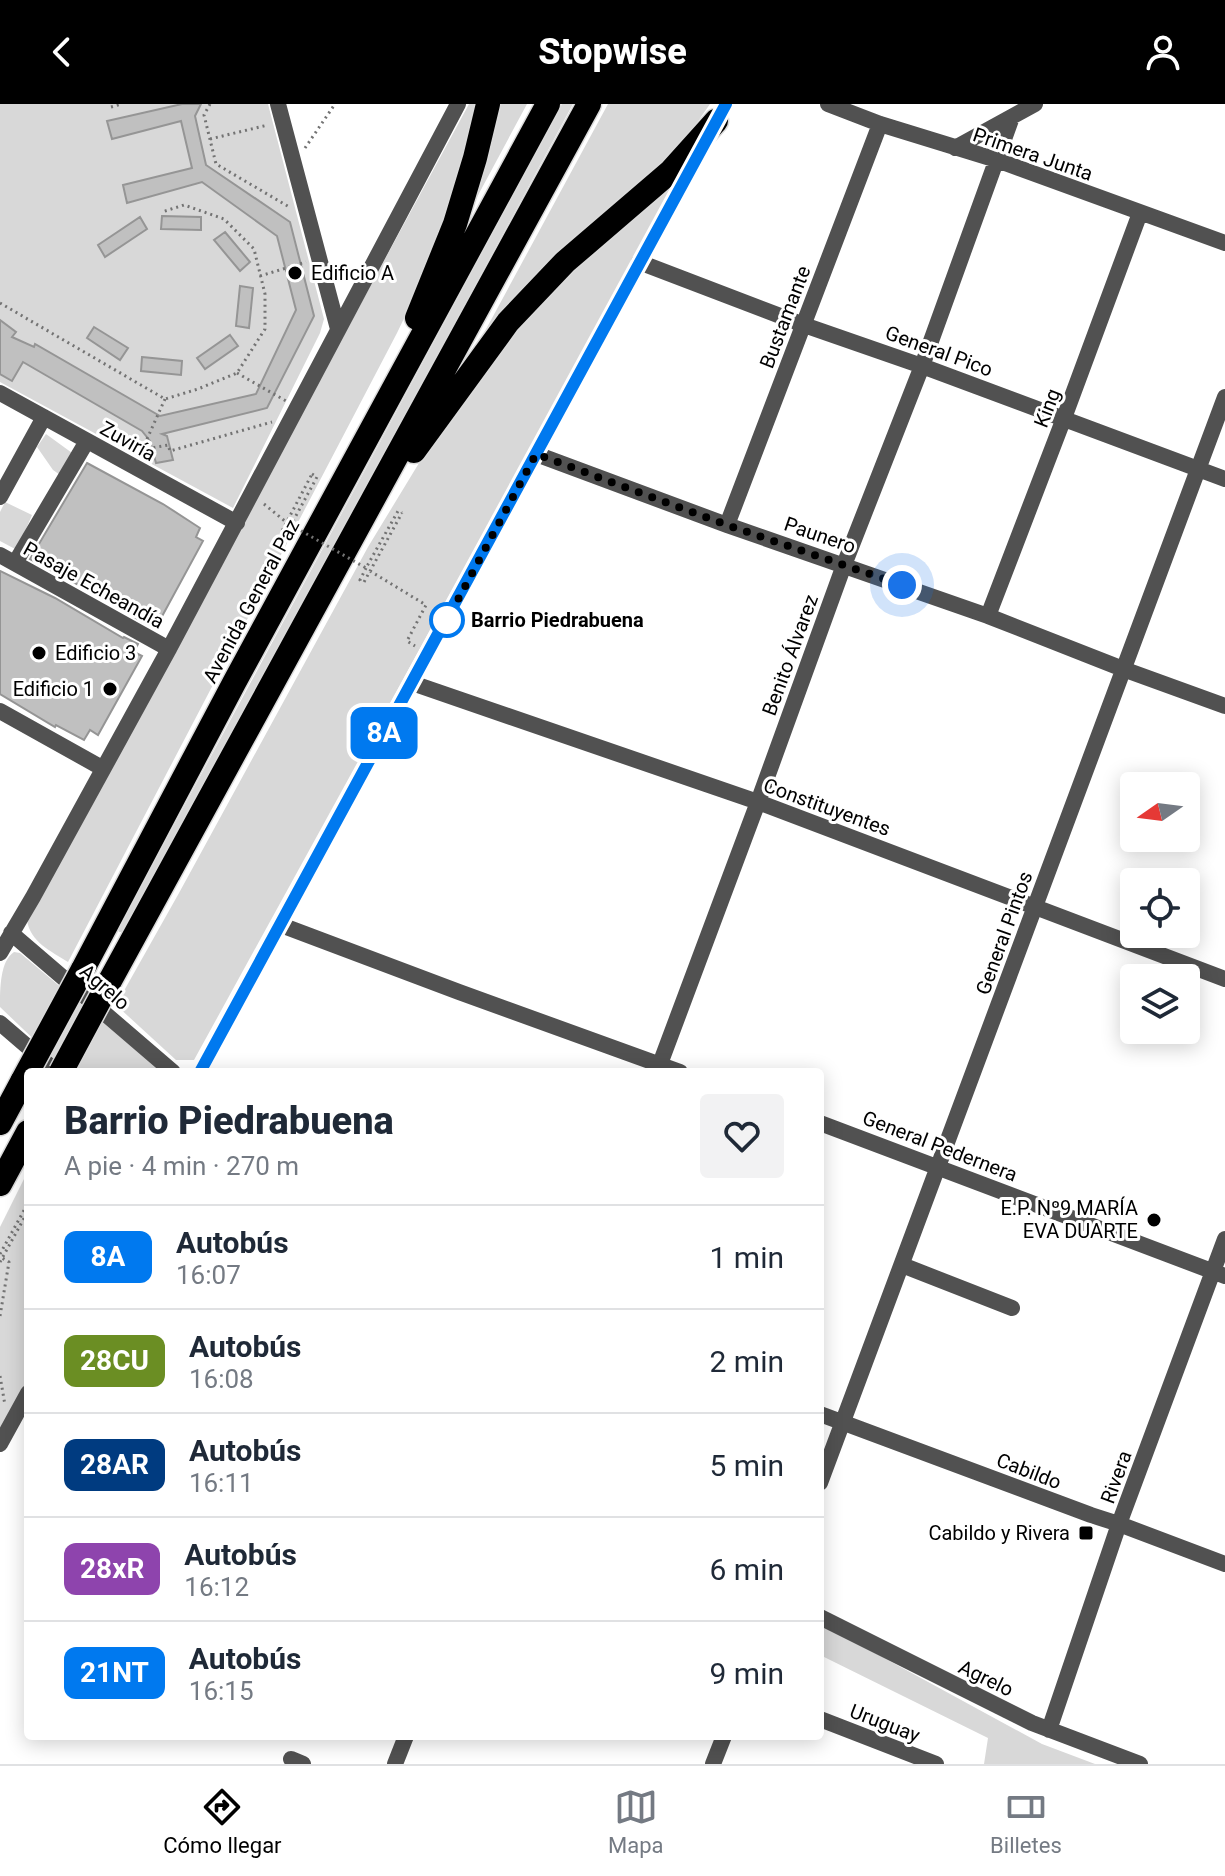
<!DOCTYPE html>
<html lang="es">
<head>
<meta charset="utf-8">
<style>
  :root { --surface:#fff; --page:#f2f2f3; --text:#1f2937; --muted:#747a83; --line:#e0e1e3; --accent:#000 }
  body { margin:0; font-family:Roboto,sans-serif; background:var(--page); color:var(--text); height:100vh; display:flex; flex-direction:column; font-size:30px; white-space:nowrap }
  * { box-sizing:border-box; margin:0 }
  p { font-size:26px; color:var(--muted) }
  .icon { flex:none; width:44px; height:44px; fill:none; stroke:currentColor; stroke-width:2; stroke-linecap:round; stroke-linejoin:round }
  .map { position:relative; flex:1; overflow:hidden }
  .details { position:absolute; left:24px; top:964px; width:800px; height:672px; display:flex; flex-direction:column; background:var(--surface); border-radius:8px; box-shadow:0 4px 20px #0003 }
  .details>* { flex:none }
  .badge { padding:0 16px; border-radius:12px; font-size:28px; line-height:52px }
  .needle { width:52px; rotate:256deg }
  .fabs { position:absolute; left:1120px; top:668px; display:grid; gap:16px }
  .fabs a { display:grid; place-items:center; width:80px; height:80px; border-radius:8px; background:var(--surface); box-shadow:0 4px 20px #0003; font-size:40px }
  .you { position:absolute; width:40px; height:40px; margin:-20px; border:6px solid #fff; border-radius:50%; background:#1a73e8; box-shadow:0 0 0 12px #1a73e833 }
  .map>.badge { position:absolute; translate:-50% -50%; box-shadow:0 0 0 4px #fff }
  .round { display:grid; place-items:center; flex:none; width:84px; height:84px; border-radius:8px; background:var(--page) }
  .overview { display:flex; align-items:center; justify-content:space-between; height:136px; padding:0 40px }
  h1 { font-size:38px; font-weight:800; line-height:60px }
  ul { padding:0; list-style:none }
  li { display:flex; align-items:center; gap:24px; height:104px; padding:0 40px; border-top:2px solid var(--line) }
  li div { flex:1 }
  li b { display:block; font-size:30px }
  li em { font-style:normal }
  li .badge { min-width:88px; font-weight:700; text-align:center }
  header { display:flex; justify-content:space-between; align-items:center; height:104px; padding:0 40px; background:var(--accent); color:#fff; font-size:36px; font-weight:800 }
  .tab-bar { display:flex; justify-content:space-around; align-items:center; height:112px; border-top:2px solid var(--line); background:var(--surface); font-size:22px; color:var(--muted) }
  .tab-bar a { display:grid; justify-items:center; gap:4px }
  .tab-bar .active { color:var(--accent) }
  .map>svg:first-child { display:block }
  .green { fill:#d8d8d8 }
  .building { fill:#c0c0c0; stroke:#959595; stroke-width:2 }
  .lines { fill:none; stroke-linecap:round; stroke-linejoin:round }
  .highway-casing { stroke:#dbdbdb; stroke-width:27 }
  .path { stroke:#737373; stroke-width:3; stroke-dasharray:2 4; stroke-linecap:butt }
  .minor { stroke:#515151; stroke-width:16 }
  .highway { stroke:#000; stroke-width:24 }
  .highway-bridge-casing { stroke:#dbdbdb; stroke-width:27; stroke-linecap:butt }
  .path-bridge { stroke:#737373; stroke-width:3; stroke-dasharray:2 4; stroke-linecap:butt }
  .highway-bridge { stroke:#000; stroke-width:24 }
  .line-casing { stroke:#fff; stroke-width:18 }
  .line { stroke:#0079ef; stroke-width:12 }
  .walk { stroke:#000; stroke-width:8; stroke-dasharray:0 14.4 }
  .poi-dot { fill:#000; stroke:#fff; stroke-width:3 }
  .stop-dot { fill:#fff; stroke:#0079ef; stroke-width:4 }
  .labels { text-anchor:middle; dominant-baseline:central; stroke-width:6; stroke-linejoin:round; paint-order:stroke }
  .street-label { font-size:20px; fill:#000; stroke:#fff }
  .poi-label { font-size:20px; fill:#000; stroke:#fff; text-anchor:end }
  .stop-label { font-size:20px; font-weight:bold; fill:#000; stroke:#fff; text-anchor:start }
</style>
</head>
<body>
<header><svg class="icon" aria-label="back" viewBox="0 0 24 24"><path d="M15 5l-7 7 7 7"/></svg>Stopwise<svg class="icon" aria-label="person" viewBox="0 0 24 24"><circle cx="12" cy="8" r="4"/><path d="M4 21q1-7 8-7t8 7"/></svg></header>
<div class="map">
<svg width="1225" height="1660" viewBox="0 0 1225 1660">
  <rect width="100%" height="100%" fill="#fff"/>
  <!-- green -->
  <path class="green" d="M0 0H182L108 17 112 35 181 17 192 64 123 81 127 98 202 78 277 132 296 206 256 290 161 312V315L152 307 36 241 32 247 10 236 16 227 0 217Z
    M201 0H268L324 215 320 229 233 404 0 278V243L141 326 150 336 156 359 173 356 168 333 161 330 267 304 314 212 290 118 206 61 195 12Z
    M469 0H482L434 152 397 229 68 858C51 847 30 838 27 816Z
    M495 0H527L462 121Z
    M562 0H573L234 628 123 828H119L118 825Z
    M608 0H710L694 23 653 72 478 240Z
    M674 82 194 956H176L116 901 179 789 368 443 433 336 495 248 578 155 667 84Z
    M46 330 79 354 66 375 53 366 37 343Z
    M5 398 32 411 17 446 0 437V408Z
    M14 848 20 849 162 968H68L0 903C0 885 0 857 14 848Z
    M28 1067V1278L0 1332V1123Z
    M820 1519 1042 1640 1095 1660H984L988 1634 820 1551Z"/>
  <!-- building -->
  <path class="building" d="M182 0H201L195 12 206 61 290 118 314 212 267 304 162 330 167 332 173 356 156 359 150 337 142 327 23 258 12 277 0 270V216L16 228 12 233 34 243 35 240 160 312 256 290 296 206 277 132 202 78 127 99 123 81 192 64 181 17 112 35 107 17Z
    M162 112 201 113V126L161 125Z
    M140 113 147 125 105 153 98 141Z
    M225 128 250 158 240 167 214 136Z
    M240 182 253 184 249 224 236 222Z
    M94 223 128 244 120 256 87 234Z
    M230 231 238 242 205 265 197 254Z
    M142 253 182 257 181 271 141 267Z
    M87 359 163 400 200 424 196 433 203 437 160 516 152 511 147 520 134 513 135 511 30 455Z
    M0 467 55 494 123 534 124 533 138 540 134 548 142 552 98 631 90 626 84 636 56 621 55 623 0 590Z"/>
  <g class="lines">
    <!-- highway casing -->
    <g class="highway-casing">
      <path id="highway" d="M417 214 455 120 475 54 488 0
        M414 347 508 218 565 158 671 67 716 17
        M82 867 234 579 548 0
        M106 884 589 0
        M0 1019 23 976
        M0 1080 28 1028"/>
    </g>
    <!-- path -->
    <path class="path" d="M210 0 204 11 216 60 291 104
      M111 3 122 0
      M210 35 268 21
      M305 44 335 0
      M260 172 306 158
      M0 199 165 295 198 285 237 269 265 225V190L254 145 224 115 184 101 162 108
      M237 269 286 297
      M142 346 165 295
      M139 351 141 346 168 341 170 347 272 318
      M264 400 286 418
      M287 429 282 427 312 370
      M287 429 291 421
      M366 464 360 476 364 478 402 409
      M370 467 426 501 407 537 415 542
      M0 1150 28 1099
      M0 1158 28 1107
      M0 1212 9 1158 2 1154
      M0 1272 5 1301"/>
    <!-- minor -->
    <path class="minor" d="M278 0 338 225
      M828 0 880 20 997 56 1225 139
      M955 44 1035 0
      M639 158 804 221 922 262 1225 375
      M0 289 237 419
      M536 350 727 421 988 512 1123 565 1225 602
      M0 393 44 313
      M727 421 880 20
      M0 451 169 545
      M15 459 87 337
      M988 512 1064 314 1140 109
      M412 579 758 698 1225 875
      M0 607 102 664
      M281 821 459 888 680 968
      M11 829 173 968
      M0 849 33 793 169 545 458 0
      M0 919 57 968
      M200 968 726 0
      M657 968 758 698 844 461 922 262 1012 13
      M820 1019 1225 1172
      M902 1161 1012 1204
      M820 1310 1091 1411 1119 1420 1225 1460
      M0 1340 28 1289
      M820 1379 1225 293
      M820 1513 1032 1619 1140 1660
      M820 1615 936 1660
      M1049 1626 1119 1420 1225 1135
      M291 1655 303 1660
      M395 1660 406 1632
      M713 1660 724 1632"/>
    <!-- highway -->
    <use href="#highway" class="highway"/>
    <!-- highway-bridge casing -->
    <g class="highway-bridge-casing">
      <path id="highway-bridge" d="M61 968 106 884
        M23 976 82 867"/>
    </g>
    <!-- path-bridge -->
    <path class="path-bridge" d="M312 370 317 373 291 421 366 464 398 407 402 409"/>
    <!-- highway-bridge -->
    <use href="#highway-bridge" class="highway-bridge"/>
  </g>
  <g class="lines">
    <!-- line casing -->
    <g class="line-casing">
      <path id="line" d="M200 968 726 0"/>
    </g>
    <!-- line -->
    <use href="#line" class="line"/>
    <!-- walk -->
    <path class="walk" d="M447 516 446 518 536 350 727 421 902 481"/>
  </g>
  <!-- markers -->
  <g class="poi-dot">
    <circle cx="295" cy="169" r="8"/>
    <circle cx="39" cy="549" r="8"/>
    <circle cx="110" cy="585" r="8"/>
    <circle cx="1154" cy="1116" r="8"/>
    <rect x="1078" y="1421" width="16" height="16" rx="4"/>
  </g>
  <circle class="stop-dot" cx="447" cy="516" r="16"/>
  <g class="labels">
    <!-- street labels -->
    <g class="street-label">
      <text transform="translate(1033 50) rotate(19)">Primera Junta</text>
      <text transform="translate(785 213) rotate(-69)">Bustamante</text>
      <text transform="translate(939 247) rotate(20)">General Pico</text>
      <text transform="translate(1047 304) rotate(-69)">King</text>
      <text transform="translate(128 337) rotate(29)">Zuviría</text>
      <text transform="translate(820 431) rotate(19)">Paunero</text>
      <text transform="translate(94 481) rotate(29)">Pasaje Echeandía</text>
      <text transform="translate(251 497) rotate(-62)">Avenida General Paz</text>
      <text transform="translate(790 551) rotate(-70)">Benito Álvarez</text>
      <text transform="translate(827 703) rotate(20)">Constituyentes</text>
      <text transform="translate(1004 829) rotate(-70)">General Pintos</text>
      <text transform="translate(105 883) rotate(41)">Agrelo</text>
      <text transform="translate(940 1042) rotate(21)">General Pedernera</text>
      <text transform="translate(1029 1367) rotate(21)">Cabildo</text>
      <text transform="translate(1116 1373) rotate(-70)">Rivera</text>
      <text transform="translate(986 1574) rotate(26)">Agrelo</text>
      <text transform="translate(885 1619) rotate(21)">Uruguay</text>
    </g>
    <!-- poi labels -->
    <g class="poi-label">
      <text x="311" y="169" text-anchor="start">Edificio A</text>
      <text x="55" y="549" text-anchor="start">Edificio 3</text>
      <text x="94" y="585">Edificio 1</text>
      <text x="1138" y="1104">E.P. Nº9 MARÍA<tspan x="1138" dy="23">EVA DUARTE</tspan></text>
      <text x="1070" y="1429">Cabildo y Rivera</text>
    </g>
    <!-- stop labels -->
    <g class="stop-label">
      <text x="471" y="516">Barrio Piedrabuena</text>
    </g>
  </g>
</svg>
<div class="fabs">
<a><svg class="needle" viewBox="-14 -14 28 28"><path d="M0-13l5 13h-10z" fill="#e53935"/><path d="M0 13l5-13h-10z" fill="#747a83"/></svg></a>
<a><svg class="icon" aria-label="locate" viewBox="0 0 24 24"><circle cx="12" cy="12" r="6"/><path d="M12 2v4M12 18v4M2 12h4M18 12h4"/></svg></a>
<a><svg class="icon" aria-label="layers" viewBox="0 0 24 24"><path d="M12 4l9 5-9 5-9-5zM3 14l9 5 9-5"/></svg></a>
</div>
<div class="you" style="left:902px;top:481px"></div>
<b class="badge" style="left:384px;top:629px;background:#0079ef;color:#fff">8A</b>
<section class="details">
<div class="overview"><div><h1>Barrio Piedrabuena</h1><p>A pie · 4 min · 270 m</p></div><a class="round"><svg class="icon" aria-label="heart" viewBox="0 0 24 24"><path d="M12 20l-8-8c-3-5 5-10 8-4 3-6 11-1 8 4z"/></svg></a></div>
<ul>
<li><span class="badge" style="background:#0079ef;color:#fff">8A</span><div><b>Autobús</b><p>16:07</p></div><em>1 min</em></li>
<li><span class="badge" style="background:#6b8e23;color:#fff">28CU</span><div><b>Autobús</b><p>16:08</p></div><em>2 min</em></li>
<li><span class="badge" style="background:#003b80;color:#fff">28AR</span><div><b>Autobús</b><p>16:11</p></div><em>5 min</em></li>
<li><span class="badge" style="background:#8e44ad;color:#fff">28xR</span><div><b>Autobús</b><p>16:12</p></div><em>6 min</em></li>
<li><span class="badge" style="background:#0079ef;color:#fff">21NT</span><div><b>Autobús</b><p>16:15</p></div><em>9 min</em></li>
</ul>
</section>
</div>
<nav class="tab-bar">
<a class="active"><svg class="icon" aria-label="directions" viewBox="0 0 24 24"><path d="M12 3l9 9-9 9-9-9zM9 14v-3h6M13 9l2 2-2 2"/></svg>Cómo llegar</a>
<a><svg class="icon" aria-label="map" viewBox="0 0 24 24"><path d="M3 6l6-2 6 2 6-2v14l-6 2-6-2-6 2zM9 4v14M15 6v14"/></svg>Mapa</a>
<a><svg class="icon" aria-label="tickets" viewBox="0 0 24 24"><path d="M3 7h18v10H3zM15 7v10"/></svg>Billetes</a>
</nav>
</body>
</html>
